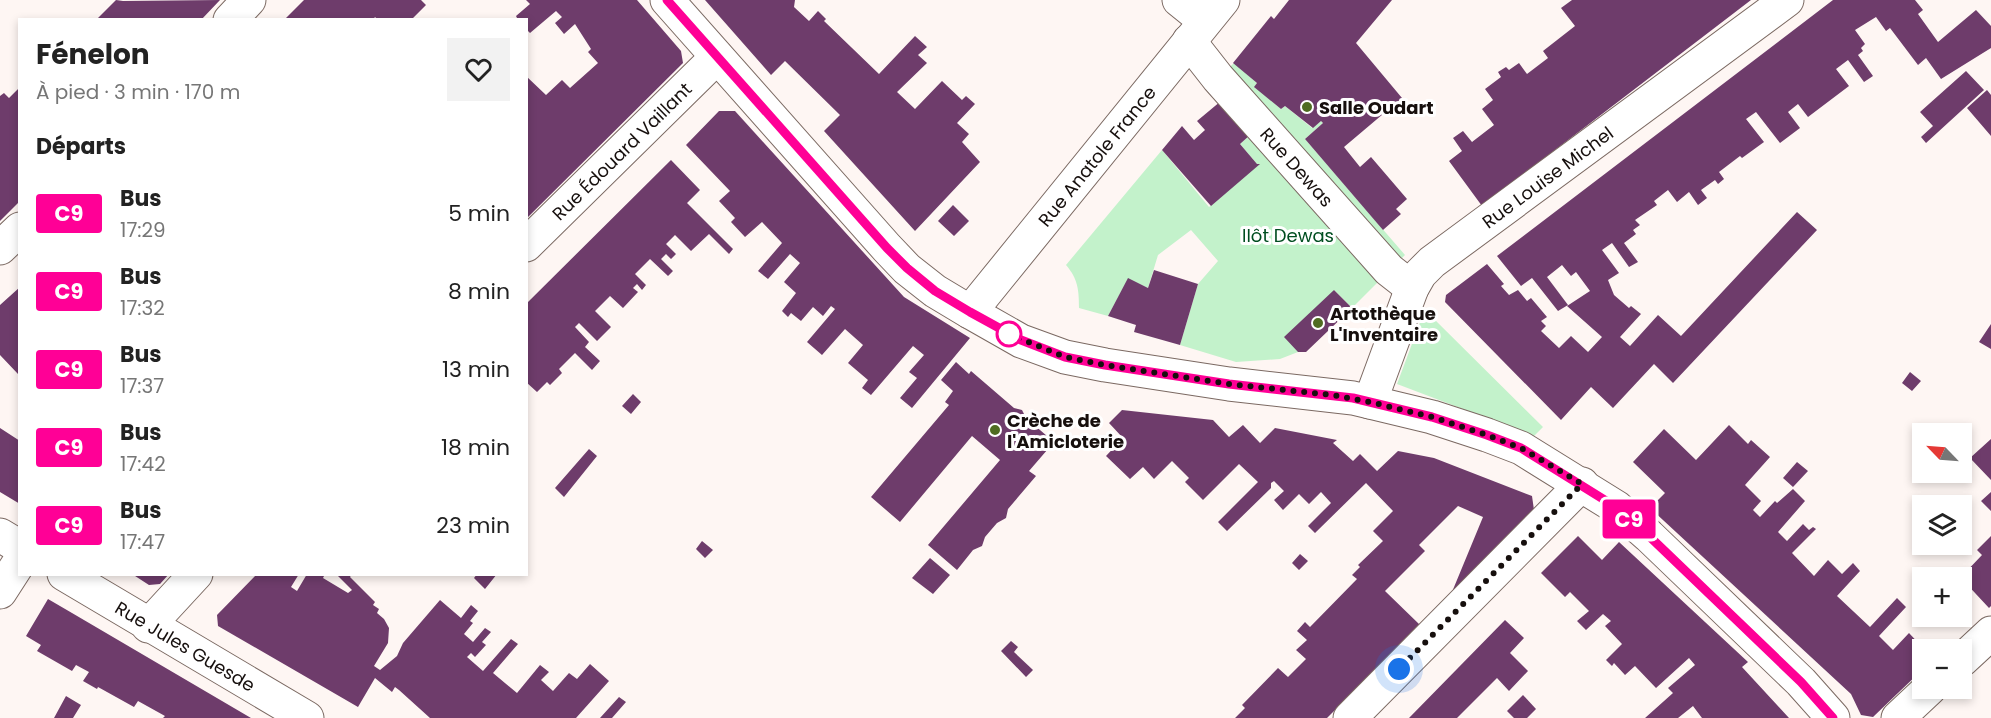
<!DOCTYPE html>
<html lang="fr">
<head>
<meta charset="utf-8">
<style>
  :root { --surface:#fff; --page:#f2f2f2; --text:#222; --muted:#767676 }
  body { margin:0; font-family:Poppins,sans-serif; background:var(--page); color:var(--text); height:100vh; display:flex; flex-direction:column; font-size:22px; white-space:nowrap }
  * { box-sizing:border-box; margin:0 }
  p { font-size:20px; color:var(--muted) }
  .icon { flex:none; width:33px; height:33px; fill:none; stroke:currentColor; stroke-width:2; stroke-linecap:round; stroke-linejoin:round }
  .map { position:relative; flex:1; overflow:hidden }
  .details { position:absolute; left:18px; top:18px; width:510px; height:558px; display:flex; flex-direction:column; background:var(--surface); border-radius:0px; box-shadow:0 3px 9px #0003 }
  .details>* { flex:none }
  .badge { padding:0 12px; border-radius:4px; font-size:21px; line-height:39px }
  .needle { width:39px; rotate:295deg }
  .controls { position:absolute; left:1912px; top:423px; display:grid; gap:12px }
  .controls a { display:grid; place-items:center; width:60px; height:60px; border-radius:0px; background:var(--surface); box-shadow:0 3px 9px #0003; font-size:30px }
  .you { position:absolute; width:30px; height:30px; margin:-15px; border:4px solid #fff; border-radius:50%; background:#1a73e8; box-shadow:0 0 0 9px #1a73e833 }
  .map>.badge { position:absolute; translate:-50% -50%; box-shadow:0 0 0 3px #fff }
  h2 { padding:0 18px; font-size:22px; line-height:54px }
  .round { display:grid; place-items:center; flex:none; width:63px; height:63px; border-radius:0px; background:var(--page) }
  .overview { display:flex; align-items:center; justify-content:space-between; height:102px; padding:0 18px }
  h1 { font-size:28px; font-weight:700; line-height:45px }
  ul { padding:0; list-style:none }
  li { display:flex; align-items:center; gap:18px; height:78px; padding:0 18px }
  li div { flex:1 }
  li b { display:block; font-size:22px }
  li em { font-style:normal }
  li .badge { min-width:66px; font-weight:700; text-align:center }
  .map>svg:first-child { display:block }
  .green { fill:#c3f2cb }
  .building { fill:#6e3c6b }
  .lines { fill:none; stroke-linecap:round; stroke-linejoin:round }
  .minor-casing { stroke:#7b6962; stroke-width:35 }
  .minor { stroke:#fff; stroke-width:33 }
  .line-casing { stroke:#fff; stroke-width:14 }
  .line { stroke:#ff0096; stroke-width:9 }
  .walk { stroke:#160f0d; stroke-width:6; stroke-dasharray:0 10.8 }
  .poi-dot { fill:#4f6c21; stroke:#fff; stroke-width:2 }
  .stop-dot { fill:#fff; stroke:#ff0096; stroke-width:3 }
  .labels { text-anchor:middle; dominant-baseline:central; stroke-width:6; stroke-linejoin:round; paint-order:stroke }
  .poi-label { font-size:18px; font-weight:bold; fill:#160f0d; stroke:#fff; text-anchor:start }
  .street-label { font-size:18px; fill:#160f0d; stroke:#fff }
  .park-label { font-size:18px; fill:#004e20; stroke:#fff }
</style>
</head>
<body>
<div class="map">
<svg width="1991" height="718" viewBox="0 0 1991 718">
  <rect width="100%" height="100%" fill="#fef6f3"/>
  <!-- green -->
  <path class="green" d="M1234 63 1257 83 1255 87 1281 109 1285 106 1312 128 1321 121 1323 123 1305 139 1405 255 1352 308 1334 290 1298 352 1280 359 1236 362 1180 345 1198 284 1218 261 1191 230 1158 255 1148 288 1128 279 1108 316 1079 308C1079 290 1078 279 1066 265L1162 150 1209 207 1259 164H1257L1240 144 1250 135 1208 88Z
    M1431 316 1543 427 1534 436 1397 384 1422 317Z"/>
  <!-- building -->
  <path class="building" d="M116 0 123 1 220 0 201 20H96Z
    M304 0H421L426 5 411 20H378L375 17 373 20H284Z
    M526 0H637L681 51 683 63 526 219V76L546 95 562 80 570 88 598 63 588 52 591 49 575 24 564 34 555 23 562 17 556 11 530 33 526 29V20H518L516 16 530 4Z
    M705 0H795L794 7 809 21 818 11 826 19 824 21 879 74 915 36 927 47 918 55 927 63 897 92 915 109 942 81 962 100 966 96 975 104 957 123 969 134 962 142 980 162 915 231 824 131 840 115 785 61 771 75Z
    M1289 0H1392L1356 43 1402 98 1344 147 1360 167 1371 157 1407 199 1396 209 1401 214 1383 230 1305 139 1323 123 1321 121 1313 128 1285 106 1281 109 1254 87 1257 83 1233 63 1271 16 1274 19Z
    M1572 0H1751L1482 206 1449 161 1462 151 1453 138 1463 131 1472 142 1494 125 1482 109 1493 100 1485 89 1501 77 1498 72 1506 67 1509 70 1519 63 1527 74 1548 58 1543 51 1575 26 1561 8Z
    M1833 0H1915L1923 10 1918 14 1938 42 1976 10 1991 26V48L1941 79 1926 58 1918 65 1890 28 1886 31 1876 17 1855 30 1865 44 1861 48 1863 51 1858 55 1873 76 1864 82 1848 60 1836 69 1849 86 1808 117 1798 104 1788 112 1800 128 1780 143 1756 112 1746 119 1764 142 1742 158 1740 156 1719 172 1724 179 1718 184 1715 180 1701 190 1707 198 1698 205 1689 192 1677 202 1668 190 1654 201 1657 205 1635 220 1640 225 1633 230 1636 234 1624 243 1638 262 1629 267 1612 243 1602 250 1619 273 1608 280 1614 295 1629 308 1631 306 1641 314 1620 337 1630 346 1658 315 1681 336 1797 212 1817 230 1673 383 1654 364 1613 408 1591 387 1561 420 1445 302 1446 295 1487 264 1504 284 1501 286 1509 295 1518 290 1527 301 1531 298 1547 317 1541 321 1546 326 1541 331 1559 348 1571 336 1588 352 1602 337 1567 306 1590 291 1576 272 1571 276 1562 265 1547 277 1568 305 1558 311 1532 278 1521 286 1497 256Z
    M1966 71 1984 90 1926 143 1921 137 1933 126 1920 112Z
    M20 87V201L0 221V96L4 93 9 98Z
    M1987 90 1991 95V136L1967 108Z
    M1221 101 1250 135 1240 144 1257 164H1260L1211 206 1162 150 1182 126 1194 140 1205 130 1197 121Z
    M719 111H735L904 297 970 338 912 408 900 398 917 378 909 372 924 355 913 346 871 395 862 388 868 380 848 363 863 345 845 329 822 355 807 342 835 309 831 306 823 316 813 307 801 321 791 313 788 317 782 311 796 293 784 282 800 263 790 254 768 279 758 271 782 243 762 222 745 237 731 222 735 218 719 201 730 191 686 145Z
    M671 160 700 190 687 203 733 249 729 254 709 234 691 251 675 235 666 244 676 254 671 259 666 254 661 259 673 271 668 276 650 259 635 274 646 285 642 290 637 284 633 288 638 292 623 308 610 296 595 311 611 327 597 341 579 323 575 327 589 342 585 347 600 361 592 370 575 353 559 369 562 373 550 385 547 382 537 392 526 382V304Z
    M953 205 969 221 954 236 938 221Z
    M1154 270 1198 284 1180 345 1134 332 1136 325 1108 316 1128 278 1148 288Z
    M20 287V373L18 374 0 355V305Z
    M1334 290 1352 308 1306 352H1298L1284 337Z
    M1991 324V349L1979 342Z
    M956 362 969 374 971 371 1014 408 1022 410 1026 418 1054 442 1029 471 1036 476 1008 509 1006 518 997 523 985 537 982 546 973 550 957 570 928 545 1000 460 972 436 900 522 871 497 949 405 945 402 953 391 941 380Z
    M1910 372 1921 381 1912 391 1902 383Z
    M633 394 641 402 631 414 622 406Z
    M1122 410 1213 420 1229 437 1243 425 1260 443 1275 428 1337 440 1333 443 1353 461 1360 454 1377 471 1398 451 1434 458 1532 496 1534 510 1452 592 1483 517 1458 506 1419 545 1425 551 1385 591 1420 625 1327 718H1235L1245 708 1242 705 1278 668 1288 677 1306 659 1296 650 1307 640 1297 631 1305 622 1310 627 1357 579 1352 575 1360 567 1358 565 1383 541 1373 531 1393 511 1366 483 1315 533 1308 526 1331 503 1321 492 1309 504 1299 494 1283 510 1274 500 1284 491 1274 481 1271 483V488L1227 531 1218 522 1258 482 1239 464 1203 500 1185 482 1189 478 1172 461 1154 479 1143 467 1130 479 1106 456 1123 438 1109 423Z
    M1729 425 1748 444 1751 440 1770 457 1745 485 1761 501 1753 510 1760 517 1775 501 1777 503 1793 489 1805 501 1778 532 1787 541 1803 524 1809 530 1813 527 1816 529 1792 553 1814 576 1828 560 1842 574 1853 563 1860 571 1837 596 1870 627 1897 598 1906 607 1879 636 1893 650 1909 633 1923 648V669L1873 717 1861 715 1851 694 1650 508 1665 493 1633 462 1664 429 1696 460Z
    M0 428 20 441V504L0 492Z
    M1991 439V480L1970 458Z
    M589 449 597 456 564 497 555 488Z
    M1797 462 1808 471 1793 487 1783 478Z
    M1991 492V511L1981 501Z
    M1578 536 1602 560 1619 542 1748 662 1742 667 1789 718H1702L1693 706 1678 718H1645L1673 693 1668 688 1695 665 1689 658 1656 688 1635 666 1625 675 1614 663 1612 666 1606 660 1622 644 1605 626 1611 621 1603 614 1586 630 1577 621 1589 611 1570 592 1565 597 1541 573Z
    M1991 536V606L1989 608 1962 579V576L1982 555 1977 550Z
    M702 541 713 550 705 558 696 549Z
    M1300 554 1308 561 1299 570 1292 563Z
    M930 558 950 575 933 594 912 578Z
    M132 574H169L160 584 149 585Z
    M257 574H299L291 587 297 591 307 574H325L323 578 348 593 352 590 336 574H352L350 577 375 602 373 605 379 609 377 613 384 619 389 628 388 643 374 666 380 670 397 656 403 643 440 600 461 618 471 605 478 611 470 621 473 623 464 634 473 642 485 628 491 632 482 642 486 645 475 657 471 653 467 657 483 671 511 639 518 644 493 673 517 693 540 665 549 672 541 680 553 691 569 673 577 679 590 664 609 681 576 718H430L399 690 395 687 392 692 375 678 358 707 218 626 217 615Z
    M477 574H497L485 589 474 578Z
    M48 599 72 613 251 718H163L165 716 138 701 134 707 98 687 97 689 83 681 89 672 76 665 72 671 37 651 41 645 26 636Z
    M1505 620 1524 638 1510 653 1528 671 1509 691 1497 678 1457 718H1409Z
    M1011 641 1018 647 1014 652 1033 670 1026 677 1001 651Z
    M1523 695 1536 709 1527 718H1514L1507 711Z
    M66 696 81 705 73 718H54Z
    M619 697 626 702 612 718H600Z"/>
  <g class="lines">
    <!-- minor casing -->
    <g class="minor-casing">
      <g id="minor">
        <path d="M667 0 887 248 907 269 935 291 970 312 1021 341 1065 357 1105 365 1229 384 1353 398 1432 417 1487 435 1521 448 1616 507 1649 536 1801 682 1833 718"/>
        <path d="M1179 0 1205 21"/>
        <path d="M230 20 249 0"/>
        <path id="s1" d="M1189 41 1218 78 1389 270 1412 288"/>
        <path id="s2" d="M526 245 717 57"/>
        <path d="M0 248 20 229"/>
        <path id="s3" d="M970 312 1223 0"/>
        <path id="s4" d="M1370 402 1412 288 1420 274 1432 262 1787 0"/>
        <path d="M0 535 20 547"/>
        <path id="s5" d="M64 574 307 718"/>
        <path d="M0 592 20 561"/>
        <path d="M148 626 196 574"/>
        <path d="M1962 660 1991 633"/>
        <path d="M1350 718 1582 484"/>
        <path d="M1898 718 1930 688"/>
      </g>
    </g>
    <!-- minor -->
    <use href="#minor" class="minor"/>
  </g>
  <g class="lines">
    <!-- line casing -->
    <g class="line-casing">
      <path id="line" d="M667 0 887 248 907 268 935 291 970 312 1021 340 1065 357 1105 365 1229 384 1353 398 1432 417 1487 435 1521 448 1616 507 1649 536 1801 682 1833 718"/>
    </g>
    <!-- line -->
    <use href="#line" class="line"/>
    <!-- walk -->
    <path class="walk" d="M1009 334 1065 357 1105 365 1229 384 1332 395 1370 402 1432 417 1487 435 1521 448 1582 484 1399 669"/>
  </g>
  <!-- markers -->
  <g class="poi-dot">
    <circle cx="1307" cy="107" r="6"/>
    <circle cx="1318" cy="323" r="6"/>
    <circle cx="995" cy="430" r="6"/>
  </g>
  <circle class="stop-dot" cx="1009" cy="334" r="12"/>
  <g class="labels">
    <!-- poi labels -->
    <g class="poi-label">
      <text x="1319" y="107">Salle Oudart</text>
      <text x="1330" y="313">Artothèque<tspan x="1330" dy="21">L'Inventaire</tspan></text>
      <text x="1007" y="420">Crèche de<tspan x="1007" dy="21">l'Amicloterie</tspan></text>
    </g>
    <!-- street labels -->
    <g class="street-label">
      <text stroke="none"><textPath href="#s2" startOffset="134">Rue Édouard Vaillant</textPath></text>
      <text stroke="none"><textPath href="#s3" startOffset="201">Rue Anatole France</textPath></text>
      <text stroke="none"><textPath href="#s1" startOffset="166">Rue Dewas</textPath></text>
      <text stroke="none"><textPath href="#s4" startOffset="298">Rue Louise Michel</textPath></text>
      <text stroke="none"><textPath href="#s5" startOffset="141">Rue Jules Guesde</textPath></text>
    </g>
    <!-- park labels -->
    <g class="park-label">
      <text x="1288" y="235">Ilôt Dewas</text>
    </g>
  </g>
</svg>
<div class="controls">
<a><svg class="needle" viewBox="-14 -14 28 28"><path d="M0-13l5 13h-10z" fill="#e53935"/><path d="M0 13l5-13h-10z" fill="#767676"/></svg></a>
<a><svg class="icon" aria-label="layers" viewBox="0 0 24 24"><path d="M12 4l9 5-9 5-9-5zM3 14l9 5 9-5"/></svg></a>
<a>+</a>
<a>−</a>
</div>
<div class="you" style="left:1399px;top:669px"></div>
<b class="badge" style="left:1629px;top:519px;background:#ff0096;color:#fff">C9</b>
<section class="details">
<div class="overview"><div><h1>Fénelon</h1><p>À pied · 3 min · 170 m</p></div><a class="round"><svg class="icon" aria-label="heart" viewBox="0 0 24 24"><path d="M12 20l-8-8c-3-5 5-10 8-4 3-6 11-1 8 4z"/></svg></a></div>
<h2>Départs</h2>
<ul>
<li><span class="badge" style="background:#ff0096;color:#fff">C9</span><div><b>Bus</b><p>17:29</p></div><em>5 min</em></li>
<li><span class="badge" style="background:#ff0096;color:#fff">C9</span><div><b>Bus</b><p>17:32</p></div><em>8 min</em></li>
<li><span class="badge" style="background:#ff0096;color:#fff">C9</span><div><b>Bus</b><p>17:37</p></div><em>13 min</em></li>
<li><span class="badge" style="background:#ff0096;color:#fff">C9</span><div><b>Bus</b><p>17:42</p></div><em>18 min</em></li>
<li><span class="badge" style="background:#ff0096;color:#fff">C9</span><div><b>Bus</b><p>17:47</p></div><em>23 min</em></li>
</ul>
</section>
</div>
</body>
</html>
